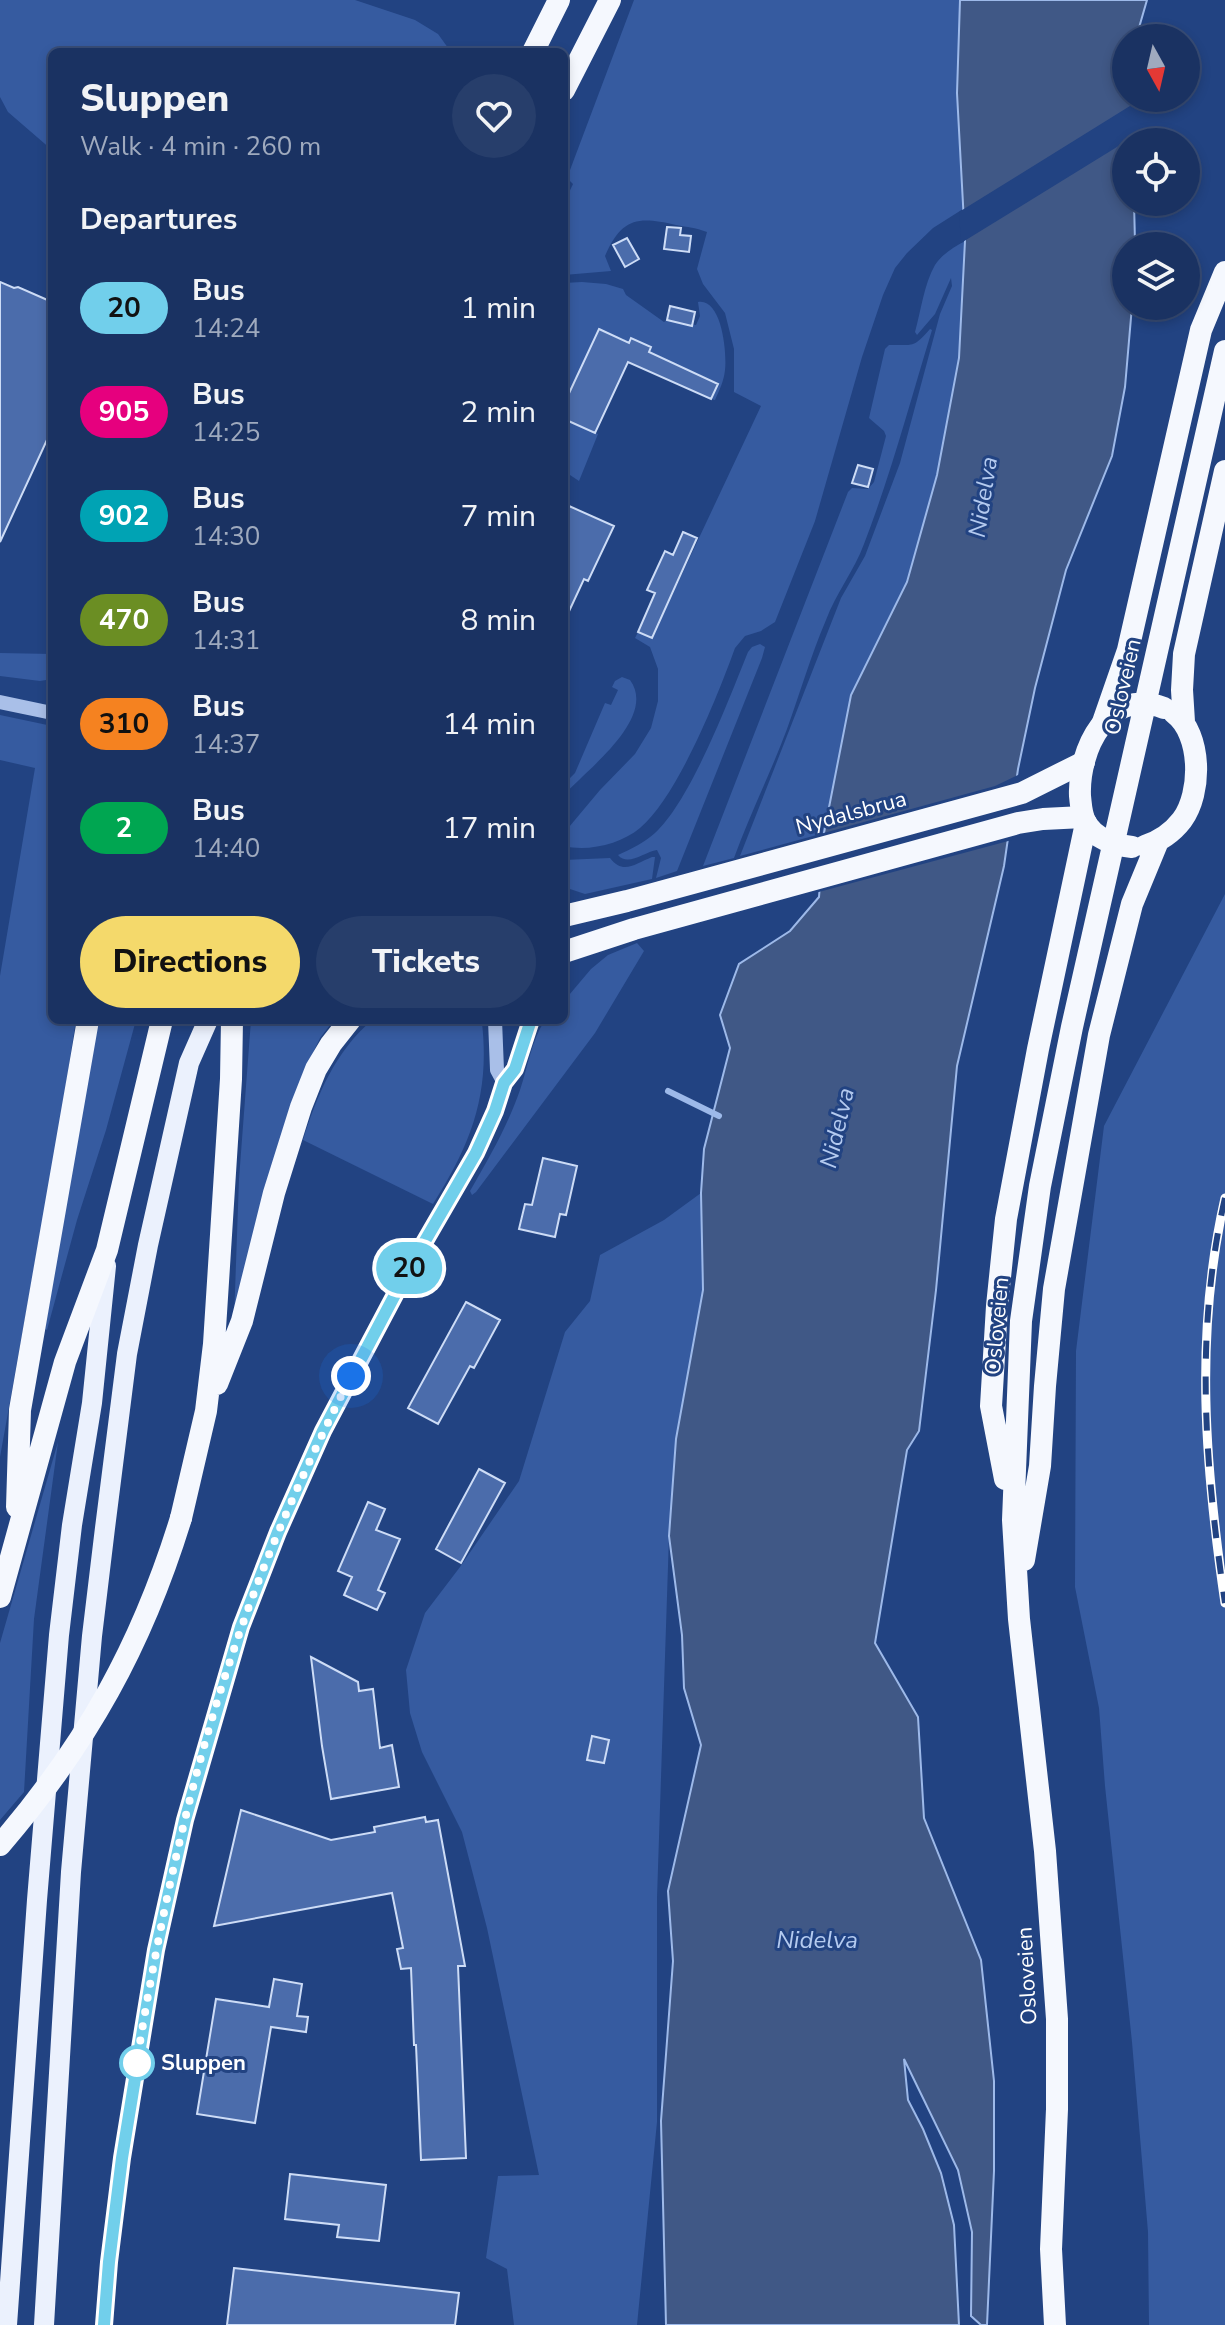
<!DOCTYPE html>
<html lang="en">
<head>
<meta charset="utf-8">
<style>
  :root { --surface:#1a3262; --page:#273e6b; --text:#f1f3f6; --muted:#9faabe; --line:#384d77; --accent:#f4d96b }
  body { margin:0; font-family:"Nunito Sans",sans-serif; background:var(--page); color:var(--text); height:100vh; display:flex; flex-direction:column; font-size:30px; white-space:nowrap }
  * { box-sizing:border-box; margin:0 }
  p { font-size:26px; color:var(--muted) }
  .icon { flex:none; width:44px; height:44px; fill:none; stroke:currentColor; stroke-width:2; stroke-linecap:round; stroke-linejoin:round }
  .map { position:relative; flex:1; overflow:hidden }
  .drawer { position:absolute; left:48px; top:48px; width:520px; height:976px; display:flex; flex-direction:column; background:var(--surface); border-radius:12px; box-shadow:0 4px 12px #0003,0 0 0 2px var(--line) }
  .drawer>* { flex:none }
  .badge { padding:0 16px; border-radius:26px; font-size:28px; line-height:52px }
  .needle { width:52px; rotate:172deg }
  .tools { position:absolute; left:1112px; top:24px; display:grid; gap:16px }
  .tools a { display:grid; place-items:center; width:88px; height:88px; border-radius:50%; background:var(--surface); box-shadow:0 4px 12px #0003,0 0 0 2px var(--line); font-size:40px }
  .you { position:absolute; width:40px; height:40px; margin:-20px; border:6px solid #fff; border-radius:50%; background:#1a73e8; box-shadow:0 0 0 12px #1a73e833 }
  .map>.badge { position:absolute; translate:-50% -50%; box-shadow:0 0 0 4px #fff }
  h2 { padding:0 32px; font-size:30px; line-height:72px }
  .round { display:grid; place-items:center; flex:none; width:84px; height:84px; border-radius:42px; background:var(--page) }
  .headline { display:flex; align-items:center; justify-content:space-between; height:136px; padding:0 32px }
  h1 { font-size:38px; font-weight:800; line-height:60px }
  .button { display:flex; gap:16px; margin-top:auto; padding:16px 32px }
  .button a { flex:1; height:92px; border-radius:48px; background:var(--accent); color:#111; font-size:32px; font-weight:800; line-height:92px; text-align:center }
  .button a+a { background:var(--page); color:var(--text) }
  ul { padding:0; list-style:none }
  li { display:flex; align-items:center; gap:24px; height:104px; padding:0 32px }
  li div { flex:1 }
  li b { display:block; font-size:30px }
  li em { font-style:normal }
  li .badge { min-width:88px; font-weight:700; text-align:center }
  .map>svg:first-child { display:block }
  .green { fill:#365ba0 }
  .water { fill:#405886; stroke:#9db9e9; stroke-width:2 }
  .pier { fill:#224382 }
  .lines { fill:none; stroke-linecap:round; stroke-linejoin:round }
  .stream { stroke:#9db9e9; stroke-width:6 }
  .building { fill:#4b6cab; stroke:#cddcf6; stroke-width:2 }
  .tertiary { stroke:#a9bfe8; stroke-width:14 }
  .primary { stroke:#ebf1fd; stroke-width:20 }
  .trunk { stroke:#f5f8fe; stroke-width:22 }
  .rail-casing { stroke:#fff; stroke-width:9 }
  .rail { stroke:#224382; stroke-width:6; stroke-dasharray:18; stroke-linecap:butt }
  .trunk-bridge { stroke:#f5f8fe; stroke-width:22 }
  .line-casing { stroke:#fff; stroke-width:18 }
  .line { stroke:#71cfeb; stroke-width:12 }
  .walk { stroke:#fff; stroke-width:8; stroke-dasharray:0 14.4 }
  .stop-dot { fill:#fff; stroke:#71cfeb; stroke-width:4 }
  .labels { text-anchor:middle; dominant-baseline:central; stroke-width:6; stroke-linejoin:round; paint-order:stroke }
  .street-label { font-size:22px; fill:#fff; stroke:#224382 }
  .stop-label { font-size:22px; font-weight:bold; fill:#fff; stroke:#224382; text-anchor:start }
  .water-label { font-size:24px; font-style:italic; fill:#b4caef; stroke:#224382 }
</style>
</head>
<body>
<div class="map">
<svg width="1225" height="2325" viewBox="0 0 1225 2325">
  <rect width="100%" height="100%" fill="#224382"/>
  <!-- green -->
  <path class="green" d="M0 0H355L415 20 438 34 451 52H52V150L8 112 0 97Z
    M634 0H960L957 93 963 209 933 228 907 253 895 268 883 295 862 357 815 521 775 622 761 631 745 636 735 648C718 695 678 796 640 828 621 844 588 852 564 846V833L600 790 635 754 651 728 658 701V669L650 647 635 638 638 632 652 638 761 406 734 392V349L725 313 703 284 697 269 707 232C697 228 687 227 676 225 637 216 622 218 605 256L611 271 564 275V203L573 184 567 178Z
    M965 241 959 358 937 475 907 582 851 695 824 833 740 856 841 598 865 556 900 463 940 314 952 286 951 278 935 314 917 335 915 332C921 311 924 284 935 265 942 254 954 247 965 241Z
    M582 282 606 284 623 289 626 295 664 322 667 320 696 325 700 316 698 302C722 298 727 353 725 370 724 381 719 391 715 400L711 399 718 383 599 329 564 404V283Z
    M930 329 932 330C910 402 891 474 864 544 854 571 836 593 826 620 811 655 800 693 787 729 771 772 750 814 734 858L703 866 848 492 852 488 868 489 874 482 886 436 884 431 869 418 885 349 889 345C912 344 912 350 930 329Z
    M564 419 598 434 579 481 564 471Z
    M760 644 765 647 762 658 677 871 656 878 661 858 657 850C644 852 628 867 618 855 631 849 644 843 655 833 691 800 729 699 748 652L752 647Z
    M0 653 52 654V679L40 681 0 676Z
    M622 677 630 680C658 718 585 771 564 795V784L575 773 605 703 611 705 618 690 612 687 615 681Z
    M0 715 52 726V1020H76L58 1135 0 1457V976L35 768 0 760Z
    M652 857H655L652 879 585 894 564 887V860L610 858C623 875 635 864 652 857Z
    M1225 894V2325H1149L1148 2232 1132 2042 1105 1786 1099 1708 1075 1587 1076 1351 1104 1126Z
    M637 943 644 951 595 1033 476 1192 472 1195 470 1191C489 1158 508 1125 520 1090 528 1066 531 1042 545 1020H564V1001L591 969 608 955Z
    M97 1020H136L106 1130 77 1220 47 1330 45 1329Z
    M251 1020H334L320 1038 302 1075 234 1320 239 1179Z
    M372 1020H480L482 1023C490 1095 471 1144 433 1204L303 1140C317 1095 335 1052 372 1020Z
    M701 1193 703 1290 676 1439 669 1536 657 1898V2122L637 2325H514L507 2269 486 2258 498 2176 539 2175 487 1928 462 1832 422 1752 410 1713 406 1670 425 1613 460 1567 519 1481 565 1332 590 1301 600 1255 664 1220Z
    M58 1442 34 1619 24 1792 0 1820V1643Z"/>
  <!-- water -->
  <path class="water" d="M960 0H1147L1136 38H1126V98H1134V142H1126V202H1134L1135 242V246H1126V306H1132L1125 387 1112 456 1066 570 1035 688 1018 769 1004 866 957 1066 936 1290 919 1431 907 1450 875 1643 918 1717 924 1818 981 1960 994 2081V2171L987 2325H981L971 2316 972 2232 958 2170 904 2059 908 2100 923 2129 941 2173 954 2225 959 2325H666L661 2121 673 1961 668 1891 701 1745 684 1688 682 1635 669 1536 676 1439 703 1290 701 1193 704 1149 730 1048 720 1015 739 964 790 931 819 897 824 833 851 695 907 582 937 475 959 358 965 241 957 93Z"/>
  <!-- pier -->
  <path class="pier" d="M1138 101V134L961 243 959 212Z
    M1022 773 1012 840 815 893 820 834 995 786Z"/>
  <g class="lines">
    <!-- stream -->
    <path class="stream" d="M668 1091 719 1116"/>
  </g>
  <!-- building -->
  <path class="building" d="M667 227 681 228 680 235 691 236 689 252 664 249Z
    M627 238 639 259 625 267 613 245Z
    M0 282 14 288 18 287 52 302V429L0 542Z
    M670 306 695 312 692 326 667 320Z
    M599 329 629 343 631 338 651 347 649 352 718 384 711 399 628 362 595 433 564 419V404Z
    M858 465 873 469 868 487 852 483Z
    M569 506 614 526 588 581 584 579 564 622V516Z
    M683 532 697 538 652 638 638 632 655 593 647 590 665 551 673 555Z
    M543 1158 577 1166 566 1215 560 1214 555 1237 519 1229 525 1204 532 1205Z
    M466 1302 500 1320 474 1368 470 1366 438 1424 408 1408Z
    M479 1469 505 1483 461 1563 436 1549Z
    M368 1502 385 1509 376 1530 400 1539 378 1590 385 1593 377 1610 344 1595 352 1577 338 1571Z
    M311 1657 358 1682 359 1691 373 1689 380 1748 392 1745 399 1787 331 1799 322 1746Z
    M592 1736 609 1740 604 1763 587 1760Z
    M241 1810 331 1840 375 1832 374 1827 425 1817 426 1822 438 1820 465 1966H458L466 2158 421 2160 416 2045H414L411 1968 401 1969 397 1949 403 1948 392 1893 214 1926Z
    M274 1979 302 1984 297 2016 308 2017 306 2032 271 2027 255 2123 197 2114 216 1999 269 2007Z
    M290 2174 386 2185 379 2241 337 2237 339 2225 285 2219Z
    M234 2268 459 2293 455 2325H227Z"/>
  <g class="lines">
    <!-- tertiary -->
    <path class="tertiary" d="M0 702 52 713
      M495 1020 497 1070 504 1083
      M104 2325 109 2262 122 2158 156 1950 185 1820 241 1627 278 1532 323 1431 407 1272 476 1153 495 1111 504 1083 515 1069 531 1020"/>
    <!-- primary -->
    <path class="primary" d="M7 2325 37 1900 59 1635 72 1525 92 1403 106 1266
      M44 2325 71 1872 92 1636 105 1528 127 1354 148 1245 189 1063 208 1020"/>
    <!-- trunk -->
    <path class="trunk" d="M533 52 559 0
      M564 90 610 0
      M1103 722 1128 650 1201 330 1225 272
      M1184 722 1182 690 1184 654 1225 471
      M1145 846C1160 841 1172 833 1182 820 1202 793 1202 734 1174 713
      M564 916 627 901 1022 793 1084 762
      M567 951 634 929 1018 823 1043 819 1083 817
      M217 1384 242 1321 274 1193 301 1107 316 1069 331 1044 350 1020
      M1005 1479 991 1406 997 1306 1006 1219 1038 1049 1086 823
      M17 1507 20 1410 88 1020
      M181 1518 206 1411 214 1344 231 1079 232 1020
      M1024 1560 1040 1466 1045 1386 1054 1289 1099 1035 1132 904 1158 841
      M0 1597 65 1362 107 1250 162 1020
      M1055 2325 1051 2249 1057 2109V2019L1045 1851 1019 1619 1013 1520 1021 1321 1040 1186 1072 1027 1225 351"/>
    <!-- rail casing -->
    <g class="rail-casing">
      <path id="rail" d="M1225 1198C1194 1334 1205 1466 1225 1603"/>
    </g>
    <!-- rail -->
    <use href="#rail" class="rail"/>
    <!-- trunk-bridge -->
    <path class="trunk-bridge" d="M1132 847C1114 845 1093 838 1085 821 1081 813 1081 804 1080 796 1078 750 1108 686 1164 708
      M0 1845C87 1744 142 1645 181 1518"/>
  </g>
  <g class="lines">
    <!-- line casing -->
    <g class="line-casing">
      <path id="line" d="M104 2325 109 2262 122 2158 156 1950 185 1820 241 1627 278 1532 323 1431 407 1272 476 1153 495 1111 504 1083 515 1069 531 1020"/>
    </g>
    <!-- line -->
    <use href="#line" class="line"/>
    <!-- walk -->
    <path class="walk" d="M137 2063 135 2073C159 1922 191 1770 242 1626 272 1540 310 1458 351 1376"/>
  </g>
  <!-- markers -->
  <circle class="stop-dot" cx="137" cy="2063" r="16"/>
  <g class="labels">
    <!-- street labels -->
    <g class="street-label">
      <text transform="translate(1123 687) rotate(-77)">Osloveien</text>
      <text transform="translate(851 813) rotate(-15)">Nydalsbrua</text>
      <text transform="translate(997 1326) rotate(-85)">Osloveien</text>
      <text transform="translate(1027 1976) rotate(-93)">Osloveien</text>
    </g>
    <!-- stop labels -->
    <g class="stop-label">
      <text x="161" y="2063">Sluppen</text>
    </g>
    <!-- water labels -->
    <g class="water-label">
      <text transform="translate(983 497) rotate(-81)">Nidelva</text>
      <text transform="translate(837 1128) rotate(-77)">Nidelva</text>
      <text x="817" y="1940">Nidelva</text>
    </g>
  </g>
</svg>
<div class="tools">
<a><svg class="needle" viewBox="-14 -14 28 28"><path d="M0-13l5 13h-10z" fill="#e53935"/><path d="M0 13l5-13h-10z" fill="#9faabe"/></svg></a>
<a><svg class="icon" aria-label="locate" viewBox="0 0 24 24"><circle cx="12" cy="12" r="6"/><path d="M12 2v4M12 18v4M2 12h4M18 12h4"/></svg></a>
<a><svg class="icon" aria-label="layers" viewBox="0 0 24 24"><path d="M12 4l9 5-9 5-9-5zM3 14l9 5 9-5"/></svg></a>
</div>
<div class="you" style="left:351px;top:1376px"></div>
<b class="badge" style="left:409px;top:1268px;background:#71cfeb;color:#111">20</b>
<section class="drawer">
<div class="headline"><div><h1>Sluppen</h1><p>Walk · 4 min · 260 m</p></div><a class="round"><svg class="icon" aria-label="heart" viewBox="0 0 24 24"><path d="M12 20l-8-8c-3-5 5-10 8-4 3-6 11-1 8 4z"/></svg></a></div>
<h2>Departures</h2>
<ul>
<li><span class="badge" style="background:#71cfeb;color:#111">20</span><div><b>Bus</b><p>14:24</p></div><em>1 min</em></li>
<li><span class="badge" style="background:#e6007e;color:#fff">905</span><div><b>Bus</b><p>14:25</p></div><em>2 min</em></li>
<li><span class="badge" style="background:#00a3b4;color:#fff">902</span><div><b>Bus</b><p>14:30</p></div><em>7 min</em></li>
<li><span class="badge" style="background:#6b8e23;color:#fff">470</span><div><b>Bus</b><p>14:31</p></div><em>8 min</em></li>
<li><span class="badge" style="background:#f58220;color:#111">310</span><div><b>Bus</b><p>14:37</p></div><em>14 min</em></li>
<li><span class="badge" style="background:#00a651;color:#fff">2</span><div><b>Bus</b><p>14:40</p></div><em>17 min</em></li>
</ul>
<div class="button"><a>Directions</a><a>Tickets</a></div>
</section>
</div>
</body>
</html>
